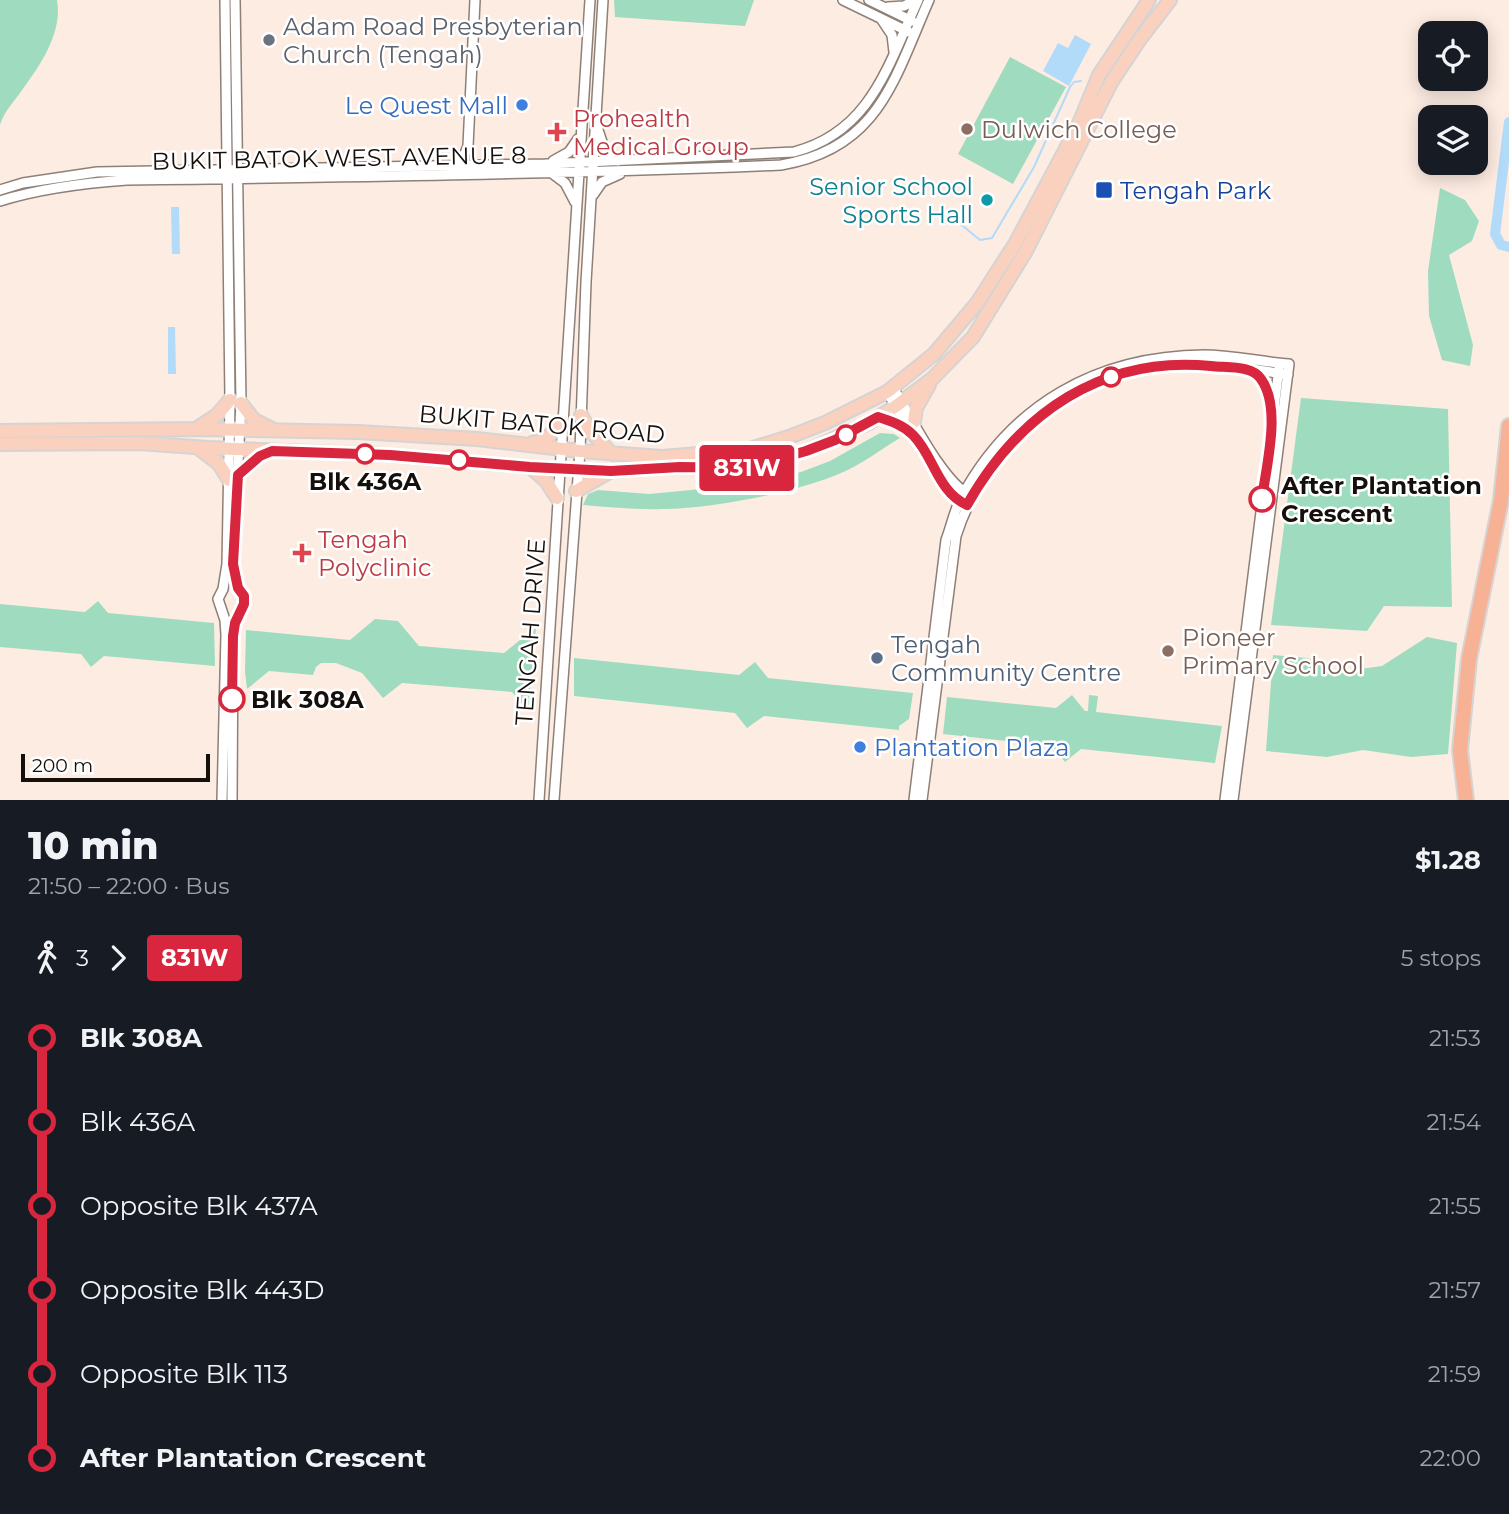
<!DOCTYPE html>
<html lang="en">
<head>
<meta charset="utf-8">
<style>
  :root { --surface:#171b24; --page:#242831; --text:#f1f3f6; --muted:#9ea1a6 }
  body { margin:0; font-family:Montserrat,sans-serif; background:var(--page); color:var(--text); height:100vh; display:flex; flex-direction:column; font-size:26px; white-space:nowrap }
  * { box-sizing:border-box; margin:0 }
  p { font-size:23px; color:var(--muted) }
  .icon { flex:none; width:38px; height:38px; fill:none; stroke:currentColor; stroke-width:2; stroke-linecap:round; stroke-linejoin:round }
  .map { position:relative; height:800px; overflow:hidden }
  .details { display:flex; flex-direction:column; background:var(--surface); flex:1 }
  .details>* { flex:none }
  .badge { padding:0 14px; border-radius:5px; font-size:24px; line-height:46px }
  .tools { position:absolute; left:1418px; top:21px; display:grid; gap:14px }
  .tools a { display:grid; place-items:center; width:70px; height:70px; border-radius:14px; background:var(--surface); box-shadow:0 4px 18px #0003; font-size:35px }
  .scale { position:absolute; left:21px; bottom:18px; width:189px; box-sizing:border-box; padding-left:7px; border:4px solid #16100d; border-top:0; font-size:19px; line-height:24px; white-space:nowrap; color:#16100d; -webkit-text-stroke:5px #fff; paint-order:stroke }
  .map>.badge { position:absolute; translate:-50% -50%; box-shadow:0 0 0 4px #fff }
  .legs { display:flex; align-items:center; gap:10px; height:77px; padding:0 28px; font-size:23px }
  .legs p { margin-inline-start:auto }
  .headline { display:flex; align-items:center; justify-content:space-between; height:119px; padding:0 28px }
  h1 { font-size:38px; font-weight:800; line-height:52px }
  ul { padding:0 28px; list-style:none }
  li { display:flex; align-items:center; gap:24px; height:84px; font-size:26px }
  li i { display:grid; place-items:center; width:10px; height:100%; margin:0 9px; background:currentColor }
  li i::after { content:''; width:18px; height:18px; margin:-9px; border:5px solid; border-radius:50%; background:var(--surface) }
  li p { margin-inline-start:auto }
  li:first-child i { background:linear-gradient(#0000 50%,currentColor 0) }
  li:last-child i { background:linear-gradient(currentColor 50%,#0000 0) }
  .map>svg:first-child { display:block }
  .green { fill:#9fdcbf }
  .water { fill:#b2dbfa }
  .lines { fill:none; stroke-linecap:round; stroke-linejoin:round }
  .stream { stroke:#b2dbfa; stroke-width:2 }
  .river { stroke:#b2dbfa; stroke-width:10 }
  .minor-casing { stroke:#8f8077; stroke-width:12 }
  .major-casing { stroke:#d5d4d3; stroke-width:16 }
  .highway-casing { stroke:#d5d4d3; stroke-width:18 }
  .minor { stroke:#fff; stroke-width:9 }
  .major { stroke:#fad1bf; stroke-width:12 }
  .highway { stroke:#f7b295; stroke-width:14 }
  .line-1-casing { stroke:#fff; stroke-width:16 }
  .line-1 { stroke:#d7263d; stroke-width:10 }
  .worship-dot { fill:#6b7280; stroke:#fff; stroke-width:2.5 }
  .shop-dot { fill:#3f7fe0; stroke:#fff; stroke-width:2.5 }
  .education-dot { fill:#8d6e63; stroke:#fff; stroke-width:2.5 }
  .health-dot { fill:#e0444e; stroke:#fff; stroke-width:2.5 }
  .transit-dot { fill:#1a4fb4; stroke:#fff; stroke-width:2.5 }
  .culture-dot { fill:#0f9aa8; stroke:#fff; stroke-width:2.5 }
  .stop-1-dot { fill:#fff; stroke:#d7263d; stroke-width:3.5 }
  .service-dot { fill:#5c6f8a; stroke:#fff; stroke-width:2.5 }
  .labels { text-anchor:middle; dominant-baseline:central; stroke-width:5; stroke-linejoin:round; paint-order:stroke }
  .worship-label { font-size:24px; fill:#5b616d; stroke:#fff; text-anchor:start }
  .shop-label { font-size:24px; fill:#366cbe; stroke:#fff; text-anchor:end }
  .health-label { font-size:24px; fill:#be3a42; stroke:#fff; text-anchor:start }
  .education-label { font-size:24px; fill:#785e54; stroke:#fff; text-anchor:start }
  .street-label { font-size:24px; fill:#16100d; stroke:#fff }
  .culture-label { font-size:24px; fill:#0d838f; stroke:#fff; text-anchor:end }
  .transit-label { font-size:24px; fill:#164399; stroke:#fff; text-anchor:start }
  .stop-label { font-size:24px; font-weight:bold; fill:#16100d; stroke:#fff; text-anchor:start }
  .service-label { font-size:24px; fill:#4e5e75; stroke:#fff; text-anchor:start }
</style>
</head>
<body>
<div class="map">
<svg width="1509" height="800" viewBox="0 0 1509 800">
  <rect width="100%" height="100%" fill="#fdece2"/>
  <!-- green -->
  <path class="green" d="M0 0H57C63 34 39 67 20 93 12 104 4 112 0 125Z
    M614 0H754L745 26 615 17Z
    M1010 57 1066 87 1013 184 958 154Z
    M1440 188 1465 200 1479 221 1472 241 1449 255 1473 345 1470 366 1442 360 1429 316 1428 271Z
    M1301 398 1448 409 1452 607 1384 606 1367 631 1271 625Z
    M880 433 894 434 900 438C880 450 862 464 841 473 798 492 710 509 663 509 636 510 610 507 583 505L588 494 598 490 649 494 712 488 801 472 830 461Z
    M98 601 108 613 214 623 215 666 104 656 91 667 81 654 0 647V604L85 612Z
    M375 619 398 621 419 646 504 653 536 627 528 711 512 692 402 683 383 698 362 673 336 663H321L316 667 313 675 269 671 247 689 245 672 246 630 350 640Z
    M1427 637 1457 643 1448 754 1411 757 1363 750 1327 757 1266 751 1273 655 1307 658 1338 672 1382 666Z
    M574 658 739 675 755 662 768 678 913 693 909 719 899 726V730L764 716 747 728 735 713 574 696Z
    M1072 695 1085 711H1088L1089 695 1098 696 1096 712 1222 726 1215 763 1081 749 1065 762 1052 746 943 734 947 697 1056 708Z"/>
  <!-- water -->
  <path class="water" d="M1075 35 1091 44 1069 86 1043 71 1058 43 1068 48Z
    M171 207H179L180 254H172Z
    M168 327H175L176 374H168Z"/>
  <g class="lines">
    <!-- stream -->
    <path class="stream" d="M952 217 980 240 992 238 1034 167 1070 87 1074 82 1081 81"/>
    <!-- river -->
    <path class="river" d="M1509 122 1495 234 1501 245 1509 247"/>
    <!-- minor casing -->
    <g class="minor-casing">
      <path id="minor" d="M843 0 909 32
        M869 0 912 21
        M888 7 904 6 916 0
        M882 20 892 35 894 52
        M597 127 603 145 618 161
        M553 161 569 152 578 139
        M455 164 464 156 468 146 475 0
        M553 174 565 183 575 202
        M0 190 23 183 97 172 545 164 794 152C871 132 888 65 918 0
        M593 195 602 182 620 174
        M0 201C41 188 84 183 127 180 345 177 563 174 781 165 879 149 894 79 929 0
        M893 388C910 415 943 483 970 495
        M887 392 942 481 951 494 962 502
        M222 800 226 635 225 620 218 599 223 589 227 564 230 400 225 0
        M232 800 233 637 235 623 244 604V596L238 588 233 564 241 403 235 0
        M539 800 590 0
        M554 800 580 451 586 282 603 0
        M914 800 946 540C951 527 954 512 960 500 1011 404 1097 356 1204 355 1232 355 1261 362 1289 364L1233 800
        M922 800 956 536C982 455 1052 385 1138 368 1186 360 1240 366 1288 375
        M1225 800 1279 368"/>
    </g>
    <!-- major casing -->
    <g class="major-casing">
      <path id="major" d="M241 403 254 420 272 429
        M581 415 591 432 612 454
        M879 417 896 422 914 436
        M914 422 916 408 929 385
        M196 429 217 415 230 400
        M0 431 196 429 358 432 477 439 580 451 662 457 747 450 789 437 825 423 887 392 934 354 977 303 1015 244 1078 126 1099 75 1149 0
        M532 443 546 439 562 422
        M0 444 139 443 208 448 390 455 530 467 611 471 680 467 748 468 806 451 869 423 896 406 932 379 973 337 1026 251 1112 81 1140 39 1170 0
        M198 448 219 464 229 480
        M530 467 546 481 557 498
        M238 475 260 456 272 451
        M576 491 611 471"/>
    </g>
    <!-- highway casing -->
    <g class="highway-casing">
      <path id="highway" d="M1466 800 1460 750 1469 659 1501 500 1509 426"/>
    </g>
    <!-- minor -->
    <use href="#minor" class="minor"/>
    <!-- major -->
    <use href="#major" class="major"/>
    <!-- highway -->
    <use href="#highway" class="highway"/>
  </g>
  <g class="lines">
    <!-- line-1 casing -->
    <g class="line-1-casing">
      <path id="line-1" d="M232 699 233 636 235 623 244 604V596L238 588 233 564 238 475 260 456 272 451 390 455 530 467 611 471 680 467 748 468 806 451 835 440 878 417C891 421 903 425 913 435 934 456 937 491 967 505 1019 413 1103 355 1211 366 1227 368 1252 365 1261 379 1282 408 1266 466 1262 499"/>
    </g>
    <!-- line-1 -->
    <use href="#line-1" class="line-1"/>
  </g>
  <!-- markers -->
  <circle class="worship-dot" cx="269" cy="40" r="7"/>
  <g class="shop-dot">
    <circle cx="522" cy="105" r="7"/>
    <circle cx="860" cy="747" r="7"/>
  </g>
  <g class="education-dot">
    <circle cx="967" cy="129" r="7"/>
    <circle cx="1168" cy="651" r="7"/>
  </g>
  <g class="health-dot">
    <path d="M553.5 121.5h7v7h7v7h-7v7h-7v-7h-7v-7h7z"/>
    <path d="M298.5 542.5h7v7h7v7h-7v7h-7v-7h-7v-7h7z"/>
  </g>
  <rect class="transit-dot" x="1095" y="181" width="18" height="18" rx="3.5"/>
  <circle class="culture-dot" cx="987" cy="200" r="7"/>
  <g class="stop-1-dot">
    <circle cx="1111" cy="377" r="9"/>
    <circle cx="846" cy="435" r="9"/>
    <circle cx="365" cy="454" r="9"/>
    <circle cx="459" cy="460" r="9"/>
    <circle cx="1262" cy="499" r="12"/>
    <circle cx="232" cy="699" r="12"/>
  </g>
  <circle class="service-dot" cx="877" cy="658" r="7"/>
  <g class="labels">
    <!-- worship labels -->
    <g class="worship-label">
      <text x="283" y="26">Adam Road Presbyterian<tspan x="283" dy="28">Church (Tengah)</tspan></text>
    </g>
    <!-- shop labels -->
    <g class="shop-label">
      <text x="508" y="105">Le Quest Mall</text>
      <text x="874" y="747" text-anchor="start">Plantation Plaza</text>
    </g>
    <!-- health labels -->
    <g class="health-label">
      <text x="573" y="118">Prohealth<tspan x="573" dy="28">Medical Group</tspan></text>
      <text x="318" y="539">Tengah<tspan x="318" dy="28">Polyclinic</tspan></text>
    </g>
    <!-- education labels -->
    <g class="education-label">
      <text x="981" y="129">Dulwich College</text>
      <text x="1182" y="637">Pioneer<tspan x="1182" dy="28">Primary School</tspan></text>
    </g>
    <!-- street labels -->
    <g class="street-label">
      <text transform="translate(339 158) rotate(-1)">BUKIT BATOK WEST AVENUE 8</text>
      <text transform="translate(542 424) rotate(5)">BUKIT BATOK ROAD</text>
      <text transform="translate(530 632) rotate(-86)">TENGAH DRIVE</text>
    </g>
    <!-- culture labels -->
    <g class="culture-label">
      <text x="973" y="186">Senior School<tspan x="973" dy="28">Sports Hall</tspan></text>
    </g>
    <!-- transit labels -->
    <g class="transit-label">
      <text x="1120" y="190">Tengah Park</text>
    </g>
    <!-- stop labels -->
    <g class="stop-label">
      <text x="365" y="481" text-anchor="middle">Blk 436A</text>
      <text x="1281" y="485">After Plantation<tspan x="1281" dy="28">Crescent</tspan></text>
      <text x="251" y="699">Blk 308A</text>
    </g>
    <!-- service labels -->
    <g class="service-label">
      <text x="891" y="644">Tengah<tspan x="891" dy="28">Community Centre</tspan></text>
    </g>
  </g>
</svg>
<div class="tools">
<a><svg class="icon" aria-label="locate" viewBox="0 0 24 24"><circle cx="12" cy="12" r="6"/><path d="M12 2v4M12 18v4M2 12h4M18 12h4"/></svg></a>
<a><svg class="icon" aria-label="layers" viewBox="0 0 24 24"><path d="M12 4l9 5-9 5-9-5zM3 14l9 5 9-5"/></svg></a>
</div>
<div class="scale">200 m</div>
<b class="badge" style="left:747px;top:468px;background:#d7263d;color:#fff">831W</b>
</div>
<section class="details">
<div class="headline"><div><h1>10 min</h1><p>21:50 – 22:00 · Bus</p></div><b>$1.28</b></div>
<div class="legs"><svg class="icon" aria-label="walk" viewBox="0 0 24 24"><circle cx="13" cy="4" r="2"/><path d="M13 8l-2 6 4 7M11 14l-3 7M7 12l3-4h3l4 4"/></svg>3<svg class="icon" aria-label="forward" viewBox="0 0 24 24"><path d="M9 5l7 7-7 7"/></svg><b class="badge" style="background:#d7263d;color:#fff">831W</b><p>5 stops</p></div>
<ul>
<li><i style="color:#d7263d"></i><b>Blk 308A</b><p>21:53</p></li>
<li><i style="color:#d7263d"></i><span>Blk 436A</span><p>21:54</p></li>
<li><i style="color:#d7263d"></i><span>Opposite Blk 437A</span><p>21:55</p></li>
<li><i style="color:#d7263d"></i><span>Opposite Blk 443D</span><p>21:57</p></li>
<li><i style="color:#d7263d"></i><span>Opposite Blk 113</span><p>21:59</p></li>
<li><i style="color:#d7263d"></i><b>After Plantation Crescent</b><p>22:00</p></li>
</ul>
</section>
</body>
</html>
